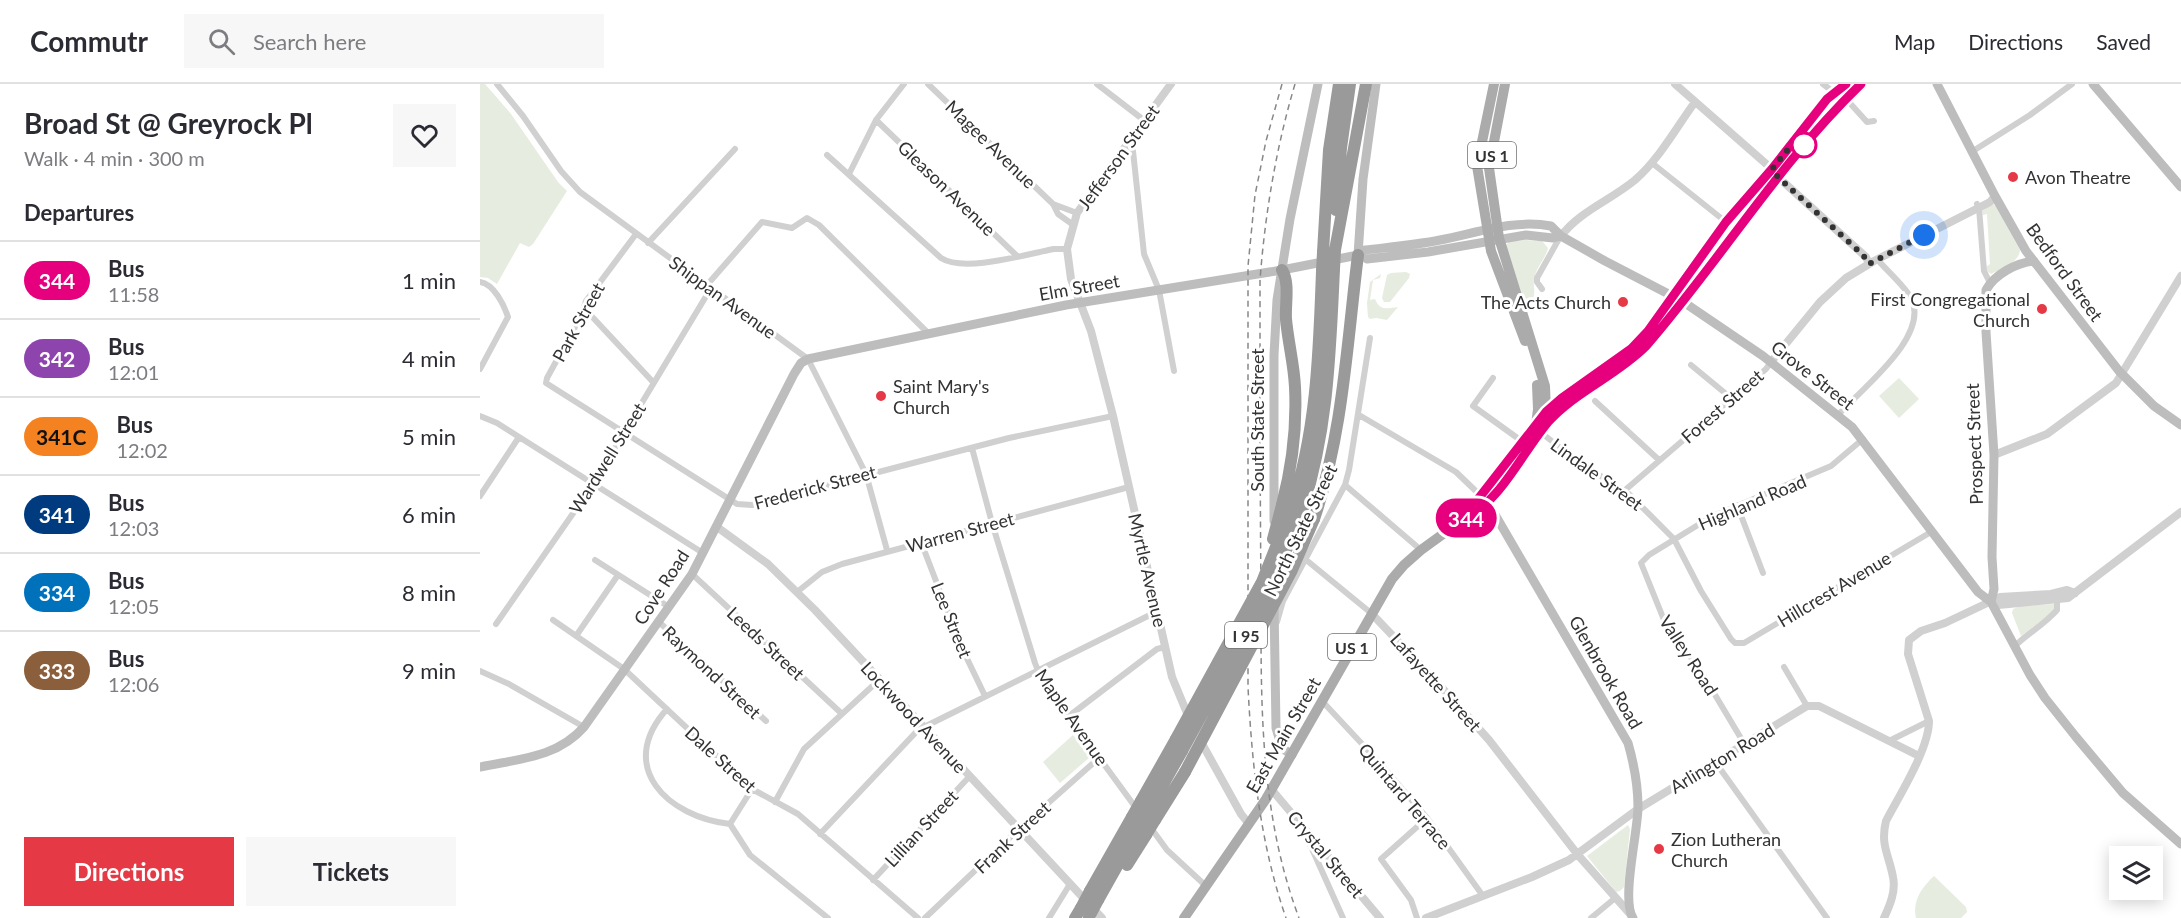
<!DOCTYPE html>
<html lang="en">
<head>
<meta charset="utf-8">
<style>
  :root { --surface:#fff; --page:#f7f7f7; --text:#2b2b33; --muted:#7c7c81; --line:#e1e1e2; --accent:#e63946 }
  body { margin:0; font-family:Lato,sans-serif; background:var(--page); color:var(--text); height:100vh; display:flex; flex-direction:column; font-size:22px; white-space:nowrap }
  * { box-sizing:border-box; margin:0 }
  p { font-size:20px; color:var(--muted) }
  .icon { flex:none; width:33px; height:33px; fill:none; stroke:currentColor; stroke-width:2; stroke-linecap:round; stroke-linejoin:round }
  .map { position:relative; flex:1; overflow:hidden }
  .details { display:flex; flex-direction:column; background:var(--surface); width:480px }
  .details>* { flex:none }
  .badge { padding:0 12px; border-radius:20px; font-size:21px; line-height:39px }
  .buttons { position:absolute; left:1629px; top:762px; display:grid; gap:12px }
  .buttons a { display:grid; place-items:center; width:54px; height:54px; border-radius:0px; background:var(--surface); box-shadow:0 3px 15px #0003; font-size:30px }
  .you { position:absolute; width:30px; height:30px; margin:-15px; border:4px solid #fff; border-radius:50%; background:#1a73e8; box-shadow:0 0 0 9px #1a73e833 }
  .map>.badge { position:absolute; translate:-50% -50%; box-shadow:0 0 0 3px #fff }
  h2 { padding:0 24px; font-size:22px; line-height:54px }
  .round { display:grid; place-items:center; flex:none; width:63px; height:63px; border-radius:0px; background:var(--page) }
  .summary { display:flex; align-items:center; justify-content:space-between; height:102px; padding:0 24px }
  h1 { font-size:28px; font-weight:700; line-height:45px }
  .primary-button { display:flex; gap:12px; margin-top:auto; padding:12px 24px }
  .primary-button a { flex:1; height:69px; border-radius:0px; background:var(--accent); color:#fff; font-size:24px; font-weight:700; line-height:69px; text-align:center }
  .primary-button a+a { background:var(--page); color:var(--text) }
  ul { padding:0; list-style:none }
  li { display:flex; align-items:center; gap:18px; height:78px; padding:0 24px; border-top:2px solid var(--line) }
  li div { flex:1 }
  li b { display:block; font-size:22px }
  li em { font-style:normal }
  li .badge { min-width:66px; font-weight:700; text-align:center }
  header { display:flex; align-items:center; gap:36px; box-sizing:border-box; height:84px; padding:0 30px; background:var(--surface); border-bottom:2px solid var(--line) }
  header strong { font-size:28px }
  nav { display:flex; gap:33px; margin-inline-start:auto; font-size:21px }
  .search { width:420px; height:54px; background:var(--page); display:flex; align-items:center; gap:15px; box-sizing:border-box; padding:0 21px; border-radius:0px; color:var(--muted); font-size:22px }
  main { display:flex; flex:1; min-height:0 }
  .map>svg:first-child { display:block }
  .green { fill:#e6ecdf }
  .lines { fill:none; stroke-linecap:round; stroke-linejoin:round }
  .minor { stroke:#d0d0d0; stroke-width:6 }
  .tertiary { stroke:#d0d0d0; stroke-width:8 }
  .secondary { stroke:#bdbdbd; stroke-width:9 }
  .primary { stroke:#ababab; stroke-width:10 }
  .motorway { stroke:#9a9a9a; stroke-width:12 }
  .rail { stroke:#888; stroke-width:1.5; stroke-dasharray:6 4.5; stroke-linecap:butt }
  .motorway-bridge { stroke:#9a9a9a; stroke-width:12 }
  .line-casing { stroke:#fff; stroke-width:14 }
  .line { stroke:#e6007e; stroke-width:9 }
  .walk { stroke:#333; stroke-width:6; stroke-dasharray:0 10.8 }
  .stop-dot { fill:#fff; stroke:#e6007e; stroke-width:3 }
  .poi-dot { fill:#e63946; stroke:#fff; stroke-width:2 }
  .labels { text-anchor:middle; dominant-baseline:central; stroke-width:6; stroke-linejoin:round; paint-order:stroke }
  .shield { fill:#fff; stroke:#707070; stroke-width:1.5 }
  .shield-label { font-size:16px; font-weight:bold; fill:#333 }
  .street-label { font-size:18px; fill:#333; stroke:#fff }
  .poi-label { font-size:18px; fill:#333; stroke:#fff; text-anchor:start }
</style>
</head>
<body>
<header>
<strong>Commutr</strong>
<div class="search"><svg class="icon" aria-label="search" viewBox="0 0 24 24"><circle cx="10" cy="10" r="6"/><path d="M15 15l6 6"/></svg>Search here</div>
<nav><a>Map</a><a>Directions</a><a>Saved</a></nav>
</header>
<main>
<section class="details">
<div class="summary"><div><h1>Broad St @ Greyrock Pl</h1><p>Walk · 4 min · 300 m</p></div><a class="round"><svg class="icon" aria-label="heart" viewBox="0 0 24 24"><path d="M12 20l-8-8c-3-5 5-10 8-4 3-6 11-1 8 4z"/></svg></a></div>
<h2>Departures</h2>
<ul>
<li><span class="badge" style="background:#e6007e;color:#fff">344</span><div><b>Bus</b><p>11:58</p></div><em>1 min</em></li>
<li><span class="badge" style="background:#8e44ad;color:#fff">342</span><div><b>Bus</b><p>12:01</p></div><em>4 min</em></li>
<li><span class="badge" style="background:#f58220;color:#111">341C</span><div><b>Bus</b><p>12:02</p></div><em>5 min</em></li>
<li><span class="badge" style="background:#003b80;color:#fff">341</span><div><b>Bus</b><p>12:03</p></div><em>6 min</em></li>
<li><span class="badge" style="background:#0072bc;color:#fff">334</span><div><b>Bus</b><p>12:05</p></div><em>8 min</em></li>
<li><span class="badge" style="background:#8b5e3c;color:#fff">333</span><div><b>Bus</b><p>12:06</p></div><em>9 min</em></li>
</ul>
<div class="primary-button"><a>Directions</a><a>Tickets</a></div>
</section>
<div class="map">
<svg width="1701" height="834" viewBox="0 0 1701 834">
  <rect width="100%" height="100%" fill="#fff"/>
  <!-- green -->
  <path class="green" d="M0 0H5L31 30 78 98 87 107 53 160 49 163 40 159 17 200 8 194 0 193Z
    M1511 120 1515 121 1540 166C1539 179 1522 184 1511 190L1507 187 1506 183 1510 180 1507 130 1503 131 1502 127Z
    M1044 156 1062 157 1068 164C1066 174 1057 182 1055 192 1051 204 1059 208 1049 221L1046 218 1043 219 1025 162 1029 158Z
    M926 188 930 190 929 194 910 218H904L902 214 907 191 911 189Z
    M901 190 900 194 893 196 890 216 895 215C900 228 909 224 918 223L907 236 896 234 890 235 888 233 887 219 890 198Z
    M1419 294 1439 315 1419 334 1399 312Z
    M1574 520V527L1541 552 1532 529 1533 525 1540 522Z
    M593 651 610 673 580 699 563 678Z
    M1148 741 1150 745 1144 803 1140 807 1136 808 1107 772Z
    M1454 792 1486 823 1487 828 1481 834H1436C1432 817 1442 803 1454 792Z"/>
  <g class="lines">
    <!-- minor -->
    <path class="minor" d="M17 0 43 32 81 87 100 108 328 275 386 390 407 466
      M448 0 573 120 578 130 592 140
      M617 0 665 37
      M1343 0 1364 16 1368 17 1387 38 1394 37
      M396 36 537 172
      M647 59 653 67 664 170 679 206 694 287
      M1493 67 1550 31 1592 0
      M347 71 461 174C484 189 547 170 574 165H587
      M1172 79 1246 138
      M369 90 396 36 424 0
      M573 120 597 129
      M1497 120 1499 124 1504 187 1510 199
      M156 150 106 217 101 232 67 294 66 299 257 420 272 421 529 354 633 332
      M168 159 255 65
      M0 198C14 200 24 221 28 233L0 285
      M227 201 282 138 312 144 327 134 339 141 448 249
      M1062 205 1057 198V194L1080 153
      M104 224 173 298
      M1211 281 1251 314
      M1013 294 993 322 1043 358
      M1115 317 1179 376
      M879 331 976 388 1001 412
      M1358 331C1381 305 1451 252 1431 214 1424 201 1406 186 1397 175
      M0 332 17 339 223 469
      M1059 347 1097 377 1149 410 1194 455 1221 507 1251 555 1255 559H1264L1451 448
      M492 364 512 439 555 579 561 594 656 724
      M865 401 941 466
      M1144 407 1286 285 1291 278
      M0 412 39 353
      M1257 421 1283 489
      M441 458 481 562 505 612
      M808 458 825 475 891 529
      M115 476 189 523
      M212 490 361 629
      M317 508 342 488 362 480 649 403
      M73 536 144 585 272 705 318 730 438 834
      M179 538 286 637
      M797 538 803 517 865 401 869 386 890 254
      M16 540 110 405 231 204
      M96 552 138 491
      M1535 562C1548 549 1565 540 1577 526V516
      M1304 583 1327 622
      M0 587 29 600 104 643
      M842 617 898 677 947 734 1003 812
      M187 625C135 683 188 733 250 740L270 771 348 834
      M589 632 677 565 685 563
      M1409 657 1449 637
      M1265 661 1219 584 1186 541 1161 479 1169 471 1231 433 1351 382 1383 355
      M1236 679 1347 834
      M295 718 324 665 399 596
      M250 740 272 705
      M671 744 687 766 726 802
      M824 747 863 834
      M340 750 438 646 678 527
      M393 796 489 693
      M445 834 539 745 620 673
      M569 834 590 800
      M937 834 931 816 901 775 947 734
      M1111 834 1134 815"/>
    <!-- tertiary -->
    <path class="tertiary" d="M691 0 597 129 587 165 591 195 611 247 633 332 692 593 709 634
      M1195 0 1292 85 1298 93 1386 173 1389 180
      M1081 152C1100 127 1131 116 1155 96 1180 74 1196 44 1215 18
      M1291 278 1340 218 1366 194 1394 177 1510 118 1515 112
      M1514 371 1567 350 1636 299 1701 192
      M237 443 288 480 335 526 622 834
      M1511 518 1518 521 1529 520 1588 514 1701 428
      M891 529 954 595 1009 656 1098 771 1151 831
      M720 656 761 730 769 740
      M792 706 900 834
      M946 834 1052 793 1089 776 1158 725 1327 622H1339L1439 672
      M1404 834C1410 821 1416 807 1413 793 1409 771 1400 761 1406 737 1419 712 1449 665 1449 637L1428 570 1429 556 1441 547 1465 539 1520 513 1571 510 1587 506 1595 509"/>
    <!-- secondary -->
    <path class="secondary" d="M1457 0 1515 112 1546 167 1639 287 1674 322 1701 341
      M1613 0 1701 103
      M878 171 883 95 896 0
      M883 171 885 166C910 163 935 161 960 156 997 149 1033 135 1071 142L1081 152 1125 177 1202 217 1283 272 1372 343 1498 508 1511 518 1550 591 1565 614 1596 653 1643 709 1701 760
      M1063 332 1082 314 1151 265 1168 247 1246 138 1292 85 1347 15 1366 0
      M1062 346 1088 318 1147 279 1166 262 1273 123 1356 24 1381 0
      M1003 414 1010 422 1148 659C1154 680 1158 701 1158 723 1158 748 1141 816 1153 834
      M794 437V271L797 216 810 135 838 0
      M1511 518 1514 505 1512 473 1514 371 1506 248V206C1515 190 1536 179 1554 177
      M794 520 796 644 802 664 812 671
      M0 683C37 675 77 674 104 643L212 490 314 290 321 279 328 275 586 221 802 186 878 171H883L887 175 948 168 1046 151 1073 154 1081 152"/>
    <!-- primary -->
    <path class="primary" d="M1014 0 997 82 1011 167 1045 257
      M985 431 1056 341 1058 325 1057 301
      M704 834 786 715 912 495 924 481 941 466 981 437 991 432 1008 418 1060 348 1066 328 1065 302 1019 154 1009 84 1025 0"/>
    <!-- motorway -->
    <path class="motorway" d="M856 126 861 64 870 0
      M855 166 886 0
      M843 168 849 66 859 0
      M802 186C810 199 805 220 806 235 808 258 814 280 815 303 817 343 812 383 802 421
      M811 425C837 346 839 269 842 187
      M821 430C848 347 850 271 854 185
      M834 435C863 350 867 259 878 171
      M661 717 696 655
      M668 727 702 667
      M675 736 705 688
      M647 781 666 751
      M610 807 652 733
      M618 816 659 743
      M595 834 601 824"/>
    <!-- rail -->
    <path class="rail" d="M802 0 786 57 775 111 768 182V603C772 682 780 759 806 834
      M815 0C796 64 785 130 780 196 780 300 780 403 781 506 781 618 779 727 819 834"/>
    <!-- motorway-bridge -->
    <path class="motorway-bridge" d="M854 185 855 166
      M842 187 843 168
      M793 455 802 421
      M696 655 782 498 811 425
      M702 667 789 507 821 430
      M705 688 811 488 834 435
      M652 733 661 717
      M659 743 668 727
      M666 751 675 736
      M601 824 610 807
      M609 833 618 816"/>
  </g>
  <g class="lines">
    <!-- line casing -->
    <g class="line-casing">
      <path id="line" d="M1366 0 1347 15 1292 85 1246 138 1168 247 1151 265 1082 314 1066 328 981 437C1021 418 1041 370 1068 338 1096 307 1136 292 1166 262 1240 177 1298 80 1381 0"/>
    </g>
    <!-- line -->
    <use href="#line" class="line"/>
    <!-- walk -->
    <path class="walk" d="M1324 61 1314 58 1292 85 1298 93 1383 171 1389 180 1444 151"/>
  </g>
  <!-- markers -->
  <circle class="stop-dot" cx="1324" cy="61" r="12"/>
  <g class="poi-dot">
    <circle cx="1533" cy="93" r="6"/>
    <circle cx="1143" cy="218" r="6"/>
    <circle cx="1562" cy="225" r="6"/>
    <circle cx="401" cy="312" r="6"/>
    <circle cx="1179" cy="765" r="6"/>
  </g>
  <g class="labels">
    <!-- shield labels -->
    <g class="shield">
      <rect x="988" y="58" width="48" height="26" rx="4.5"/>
      <rect x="745" y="538" width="42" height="26" rx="4.5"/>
      <rect x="848" y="550" width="48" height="26" rx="4.5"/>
    </g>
    <g class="shield-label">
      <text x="1012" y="71">US 1</text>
      <text x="766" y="551">I 95</text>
      <text x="872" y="563">US 1</text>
    </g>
    <!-- street labels -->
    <g class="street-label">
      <text transform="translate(511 60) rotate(44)">Magee Avenue</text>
      <text transform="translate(638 73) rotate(-54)">Jefferson Street</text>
      <text transform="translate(467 104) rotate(44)">Gleason Avenue</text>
      <text transform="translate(1585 188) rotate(54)">Bedford Street</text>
      <text transform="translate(599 203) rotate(-10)">Elm Street</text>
      <text transform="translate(243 213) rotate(36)">Shippan Avenue</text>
      <text transform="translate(98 238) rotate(-61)">Park Street</text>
      <text transform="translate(1333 291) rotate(38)">Grove Street</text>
      <text transform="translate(1242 322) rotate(-41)">Forest Street</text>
      <text transform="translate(777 336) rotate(-90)">South State Street</text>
      <text transform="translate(1494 360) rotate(-92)">Prospect Street</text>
      <text transform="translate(127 374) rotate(-58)">Wardwell Street</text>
      <text transform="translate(1117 390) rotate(36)">Lindale Street</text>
      <text transform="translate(335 403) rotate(-15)">Frederick Street</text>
      <text transform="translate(1272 418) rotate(-23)">Highland Road</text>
      <text transform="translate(820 446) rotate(-64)">North State Street</text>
      <text transform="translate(480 448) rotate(-15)">Warren Street</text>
      <text transform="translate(668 486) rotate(77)">Myrtle Avenue</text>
      <text transform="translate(181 503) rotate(-57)">Cove Road</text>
      <text transform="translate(1354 505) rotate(-31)">Hillcrest Avenue</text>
      <text transform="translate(472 536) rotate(68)">Lee Street</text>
      <text transform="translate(286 559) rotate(43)">Leeds Street</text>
      <text transform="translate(1209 571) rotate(57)">Valley Road</text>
      <text transform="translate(232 588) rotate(43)">Raymond Street</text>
      <text transform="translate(1126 588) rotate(60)">Glenbrook Road</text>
      <text transform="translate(956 598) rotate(48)">Lafayette Street</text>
      <text transform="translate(434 633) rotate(47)">Lockwood Avenue</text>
      <text transform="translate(592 633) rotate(55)">Maple Avenue</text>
      <text transform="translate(803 651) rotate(-60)">East Main Street</text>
      <text transform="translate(1242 674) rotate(-31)">Arlington Road</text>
      <text transform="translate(241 675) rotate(42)">Dale Street</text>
      <text transform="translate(925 712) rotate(50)">Quintard Terrace</text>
      <text transform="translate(441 744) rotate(-47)">Lillian Street</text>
      <text transform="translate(532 753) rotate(-43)">Frank Street</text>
      <text transform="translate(846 770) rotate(50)">Crystal Street</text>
    </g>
    <!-- poi labels -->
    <g class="poi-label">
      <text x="1545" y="93">Avon Theatre</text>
      <text x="1550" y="215" text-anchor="end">First Congregational<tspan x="1550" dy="21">Church</tspan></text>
      <text x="1131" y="218" text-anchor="end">The Acts Church</text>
      <text x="413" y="302">Saint Mary's<tspan x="413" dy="21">Church</tspan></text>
      <text x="1191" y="755">Zion Lutheran<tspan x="1191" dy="21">Church</tspan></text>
    </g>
  </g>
</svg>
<div class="buttons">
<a><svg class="icon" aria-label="layers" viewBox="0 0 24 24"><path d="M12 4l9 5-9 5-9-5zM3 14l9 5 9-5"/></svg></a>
</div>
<div class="you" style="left:1444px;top:151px"></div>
<b class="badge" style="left:986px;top:434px;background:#e6007e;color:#fff">344</b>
</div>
</main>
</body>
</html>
